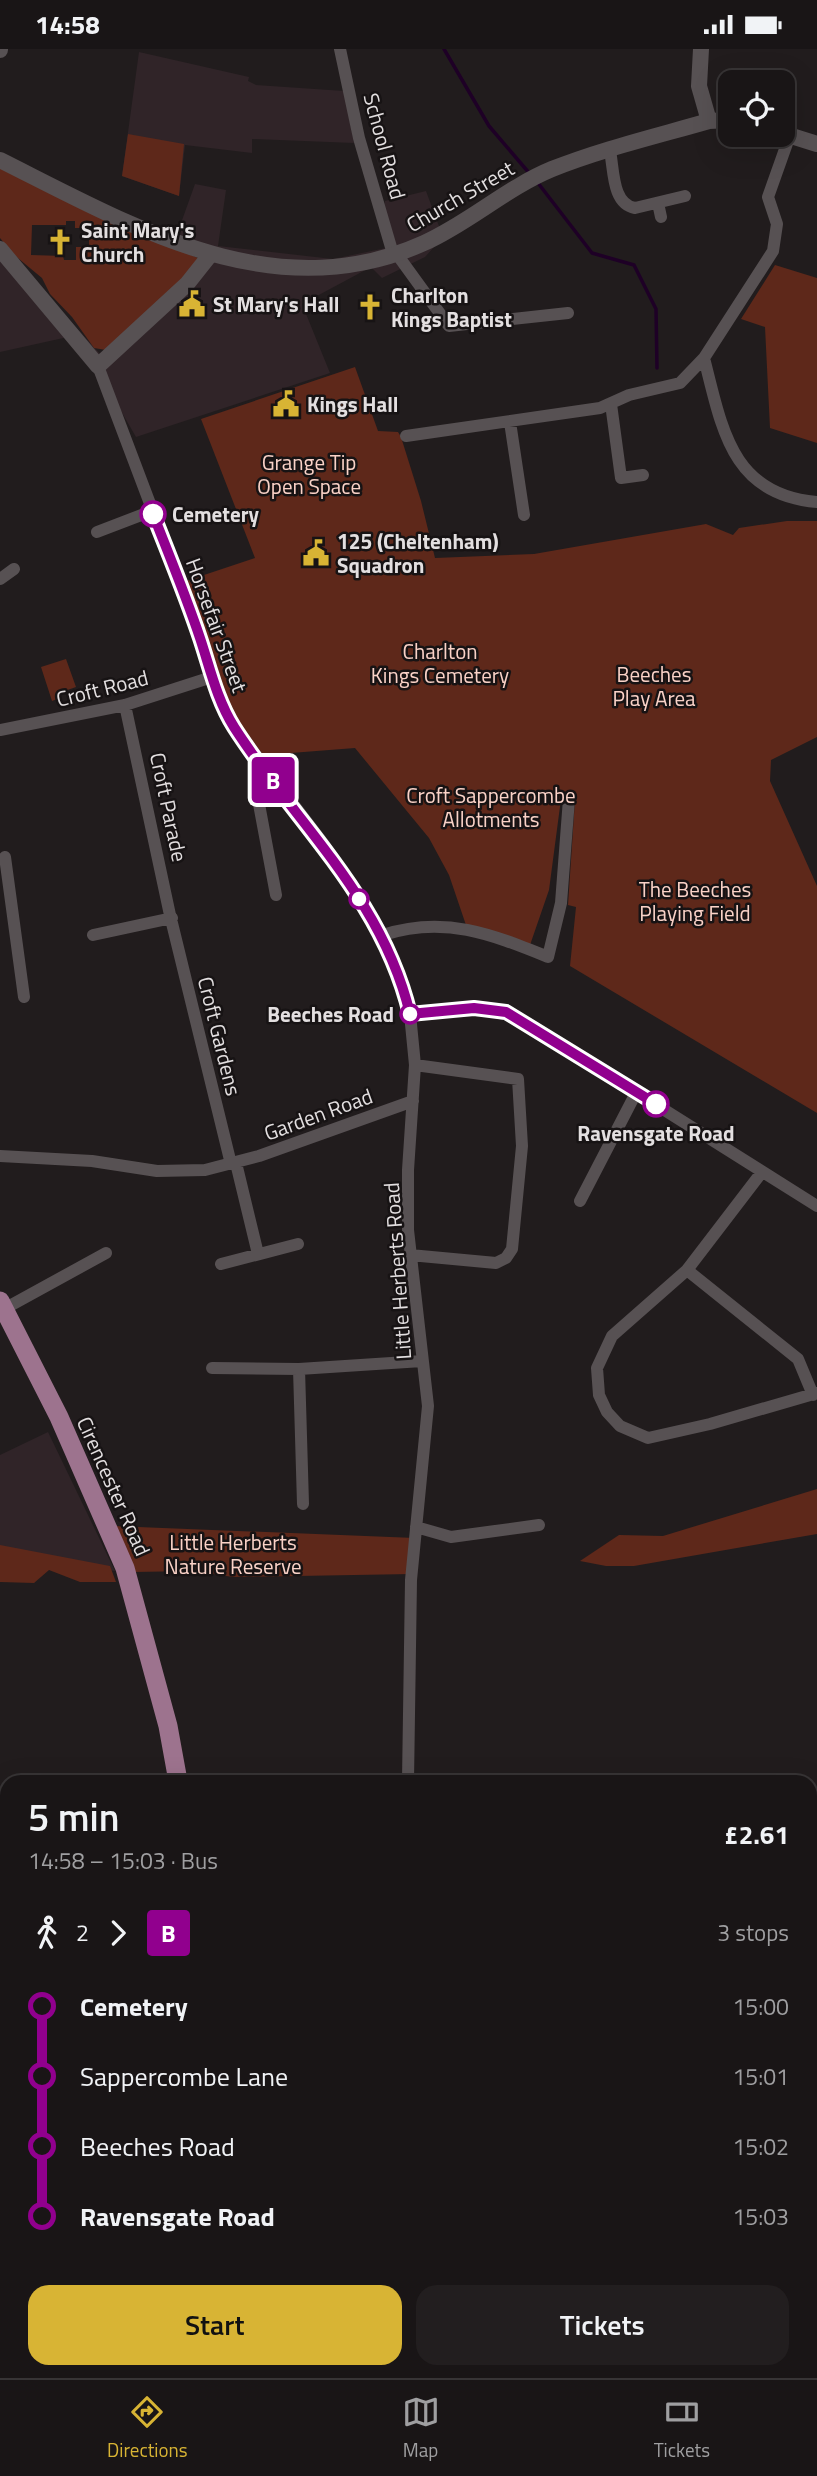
<!DOCTYPE html>
<html lang="en">
<head>
<meta charset="utf-8">
<style>
  :root { --surface:#191516; --page:#221e1f; --text:#f1f3f6; --muted:#9f9fa1; --line:#373435; --accent:#d8b434 }
  body { margin:0; font-family:"Titillium Web",sans-serif; background:var(--page); color:var(--text); height:100vh; display:flex; flex-direction:column; font-size:26px; white-space:nowrap }
  * { box-sizing:border-box; margin:0 }
  p { font-size:23px; color:var(--muted) }
  .icon { flex:none; width:38px; height:38px; fill:none; stroke:currentColor; stroke-width:2; stroke-linecap:round; stroke-linejoin:round }
  .map { position:relative; flex:1; overflow:hidden }
  .details { position:absolute; left:0px; top:1726px; width:817px; height:604px; display:flex; flex-direction:column; background:var(--surface); border-radius:21px 21px 0 0; box-shadow:0 7px 28px #0002,0 0 0 2px var(--line) }
  .details>* { flex:none }
  .badge { padding:0 14px; border-radius:5px; font-size:24px; line-height:46px }
  .buttons { position:absolute; left:718px; top:21px; display:grid; gap:14px }
  .buttons a { display:grid; place-items:center; width:77px; height:77px; border-radius:14px; background:var(--surface); box-shadow:0 7px 28px #0002,0 0 0 2px var(--line); font-size:35px }
  .map>.badge { position:absolute; translate:-50% -50%; box-shadow:0 0 0 4px #fff }
  .legs { display:flex; align-items:center; gap:10px; height:77px; padding:0 28px; font-size:23px }
  .legs p { margin-inline-start:auto }
  .summary { display:flex; align-items:center; justify-content:space-between; height:119px; padding:0 28px }
  h1 { font-size:38px; font-weight:600; line-height:52px }
  .action { display:flex; gap:14px; margin-top:auto; padding:14px 28px }
  .action a { flex:1; height:80px; border-radius:21px; background:var(--accent); color:#111; font-size:28px; font-weight:600; line-height:80px; text-align:center }
  .action a+a { background:var(--page); color:var(--text) }
  ul { padding:0 28px; list-style:none }
  li { display:flex; align-items:center; gap:24px; height:70px; font-size:26px }
  li i { display:grid; place-items:center; width:10px; height:100%; margin:0 9px; background:currentColor }
  li i::after { content:''; width:18px; height:18px; margin:-9px; border:5px solid; border-radius:50%; background:var(--surface) }
  li p { margin-inline-start:auto }
  li:first-child i { background:linear-gradient(#0000 50%,currentColor 0) }
  li:last-child i { background:linear-gradient(currentColor 50%,#0000 0) }
  .status { display:flex; justify-content:space-between; align-items:center; height:49px; padding:0 35px; background:var(--surface); direction:ltr }
  .status svg { height:19px; fill:currentColor }
  .tabs { display:flex; justify-content:space-around; align-items:center; height:98px; border-top:2px solid var(--line); background:var(--surface); font-size:19px; color:var(--muted) }
  .tabs a { display:grid; justify-items:center; gap:4px }
  .tabs .current { color:var(--accent) }
  .map>svg:first-child { display:block }
  .built { fill:#302428 }
  .green { fill:#5e281a; fill-rule:evenodd }
  .lines { fill:none; stroke-linecap:round; stroke-linejoin:round }
  .stream { stroke:#1e0026; stroke-width:3.5 }
  .street { stroke:#575153; stroke-width:12 }
  .secondary { stroke:#575153; stroke-width:16 }
  .primary { stroke:#9d738e; stroke-width:19 }
  .line-1-casing { stroke:#fff; stroke-width:16 }
  .line-1 { stroke:#91008e; stroke-width:10 }
  .stop-1-dot { fill:#fff; stroke:#91008e; stroke-width:3.5 }
  .labels { text-anchor:middle; dominant-baseline:central; stroke-width:5; stroke-linejoin:round; paint-order:stroke }
  .street-label { font-size:21px; fill:#e3dfe0; stroke:#171314 }
  .poi-label { font-size:21px; font-weight:bold; fill:#e3dfe0; stroke:#171314; text-anchor:start }
  .park-label { font-size:21px; fill:#fad2c7; stroke:#171314 }
  .stop-label { font-size:21px; font-weight:bold; fill:#e3dfe0; stroke:#171314; text-anchor:start }
</style>
</head>
<body>
<div class="status"><b>14:58</b><svg viewBox="0 0 49 12"><path d="M0 12V9h3v3zM5 12V6h3v6zM10 12V3h3v9zM15 12V0h3v12zM26 1h20v11H26zM47 4h2v5h-2z"/></svg></div>
<div class="map">
<svg width="817" height="2329" viewBox="0 0 817 2329">
  <rect width="100%" height="100%" fill="#211c1d"/>
  <!-- built -->
  <path class="built" d="M139 3 249 28 248 32 256 36 344 42 354 94 252 90V104L185 96 179 147 122 127Z
    M195 135 226 141 218 197 333 210 386 199 380 174 385 152 426 142 443 188 425 208 382 229 371 218 302 255 330 324 136 388 77 286 0 303V194L101 306 210 214 176 188Z
    M48 1383 115 1522 0 1505V1406Z"/>
  <!-- green -->
  <path class="green" d="M128 85 184 95 179 147 122 127Z
    M0 114 113 172 198 209 199 215 106 301 94 299 72 268 50 245 42 229 13 205 0 189ZM66 172H75V179H83V187H89V198H76V211H64L63 207 31 206 32 176H66Z
    M775 216 817 229V394L770 379 765 278 741 270Z
    M355 318 378 382 398 383 401 388 421 452 435 509 534 505 706 475 733 486 739 479 787 472H817V688L771 711 770 732 817 837V1064L570 917 576 858 568 856 575 751 561 750 549 841 530 896 467 879 449 826 429 789 355 699 265 706 258 711 233 676 180 534 255 509 201 370Z
    M66 610 76 638 59 644 60 649 52 652 41 618Z
    M817 1440V1485L634 1517H606L580 1512 619 1486 663 1487Z
    M113 1477 415 1489 412 1525 233 1528 193 1522 133 1523Z
    M0 1496 110 1517 116 1533H80L49 1521 34 1534 0 1533Z
    M0 1846 7 1858V2322H96L94 2329H0Z
    M817 1957V2223L811 2227 810 1958Z
    M123 2322H229L239 2329H123Z"/>
  <g class="lines">
    <!-- stream -->
    <path class="stream" d="M444 0 489 77 530 125
      M538 134 592 204 634 216 656 260 657 319
      M810 2167 817 2168
      M162 2322 169 2329"/>
    <!-- street -->
    <path class="street" d="M340 0 359 89 393 205
      M790 86 768 148 777 175 773 202 704 309C722 379 731 446 817 453
      M610 102C614 121 612 155 635 159L685 147
      M658 154 661 168
      M396 204 449 277 568 264
      M98 317 180 534 215 637 233 676 325 797 383 886 398 922 410 965 415 1016 408 1121V1181L428 1357 411 1531 408 1732
      M611 355 621 429 643 426
      M510 373 524 466
      M406 387 600 359 629 346 680 334 704 309
      M97 483 152 462
      M0 530 14 520
      M125 656 170 866 231 1115
      M0 681 125 656 212 628
      M258 711 256 739 276 846
      M5 808 24 948
      M93 886 172 869
      M383 886C444 866 491 885 548 908L561 854 569 750
      M410 965 474 959 515 967 817 1157
      M0 1107 92 1112 157 1122 205 1121 259 1107 413 1052
      M236 1114 258 1205
      M762 1123 687 1221 612 1287 597 1319 599 1346 607 1363 620 1377 648 1389 710 1375 817 1344
      M580 1152 637 1042
      M410 1206 496 1214 506 1209 512 1200 522 1097 518 1030 415 1016
      M221 1215 298 1195
      M687 1221 798 1310 813 1346
      M4 1260 106 1204
      M212 1319 299 1320 422 1312
      M299 1320 303 1455
      M416 1478 451 1488 539 1476"/>
    <!-- secondary -->
    <path class="secondary" d="M701 0 699 37 709 72
      M0 1V0
      M782 84 817 95
      M0 111C132 177 274 262 424 194 469 174 506 139 552 120 602 100 657 87 709 72L730 71
      M0 200 98 317 187 235 210 206"/>
    <!-- primary -->
    <path class="primary" d="M0 1252 59 1368 125 1519 168 1677 178 1732
      M105 2329V2322"/>
  </g>
  <g class="lines">
    <!-- line-1 casing -->
    <g class="line-1-casing">
      <path id="line-1" d="M153 465C169 506 186 547 200 589 210 619 217 651 234 678 296 775 382 848 410 965L474 959 506 963 656 1055"/>
    </g>
    <!-- line-1 -->
    <use href="#line-1" class="line-1"/>
  </g>
  <!-- icons -->
  <defs>
    <g id="church-bare" transform="scale(2.1)"><path d="M-1.2-6h2.4v3.5h3.3v2.4h-3.3V6h-2.4V-.1h-3.3v-2.4h3.3Z" fill="#d8b434" stroke="#171314" stroke-width="2.5" paint-order="stroke"/></g>
    <g id="civic-bare" transform="scale(2.1)"><path d="M-.6-6.5H3V-4.5H.6V-3L4-1V1h2V6H-6V1h2V-1L-.6-3ZM-1.2 2.5V6h2.4V2.5Z" fill="#d8b434" stroke="#171314" stroke-width="2.5" paint-order="stroke"/></g>
  </defs>
  <g fill-rule="evenodd">
    <use href="#church-bare" x="60" y="193"/>
    <use href="#civic-bare" x="192" y="255"/>
    <use href="#church-bare" x="370" y="258"/>
    <use href="#civic-bare" x="286" y="355"/>
    <use href="#civic-bare" x="316" y="504"/>
  </g>
  <!-- markers -->
  <g class="stop-1-dot">
    <circle cx="153" cy="465" r="12"/>
    <circle cx="359" cy="850" r="9"/>
    <circle cx="410" cy="965" r="9"/>
    <circle cx="656" cy="1055" r="12"/>
  </g>
  <g class="labels">
    <!-- street labels -->
    <g class="street-label">
      <text transform="translate(385 97) rotate(75)">School Road</text>
      <text transform="translate(460 147) rotate(-30)">Church Street</text>
      <text transform="translate(217 576) rotate(70)">Horsefair Street</text>
      <text transform="translate(102 639) rotate(-14)">Croft Road</text>
      <text transform="translate(169 758) rotate(78)">Croft Parade</text>
      <text transform="translate(220 987) rotate(76)">Croft Gardens</text>
      <text transform="translate(318 1065) rotate(-20)">Garden Road</text>
      <text transform="translate(397 1222) rotate(-94)">Little Herberts Road</text>
      <text transform="translate(114 1437) rotate(66)">Cirencester Road</text>
    </g>
    <!-- poi labels -->
    <g class="poi-label">
      <text x="81" y="181">Saint Mary's<tspan x="81" dy="24">Church</tspan></text>
      <text x="391" y="246">Charlton<tspan x="391" dy="24">Kings Baptist</tspan></text>
      <text x="213" y="255">St Mary's Hall</text>
      <text x="307" y="355">Kings Hall</text>
      <text x="337" y="492">125 (Cheltenham)<tspan x="337" dy="24">Squadron</tspan></text>
    </g>
    <!-- park labels -->
    <g class="park-label">
      <text x="309" y="413">Grange Tip<tspan x="309" dy="24">Open Space</tspan></text>
      <text x="440" y="602">Charlton<tspan x="440" dy="24">Kings Cemetery</tspan></text>
      <text x="654" y="625">Beeches<tspan x="654" dy="24">Play Area</tspan></text>
      <text x="491" y="746">Croft Sappercombe<tspan x="491" dy="24">Allotments</tspan></text>
      <text x="695" y="840">The Beeches<tspan x="695" dy="24">Playing Field</tspan></text>
      <text x="233" y="1493">Little Herberts<tspan x="233" dy="24">Nature Reserve</tspan></text>
    </g>
    <!-- stop labels -->
    <g class="stop-label">
      <text x="172" y="465">Cemetery</text>
      <text x="394" y="965" text-anchor="end">Beeches Road</text>
      <text x="656" y="1084" text-anchor="middle">Ravensgate Road</text>
    </g>
  </g>
</svg>
<div class="buttons">
<a><svg class="icon" aria-label="locate" viewBox="0 0 24 24"><circle cx="12" cy="12" r="6"/><path d="M12 2v4M12 18v4M2 12h4M18 12h4"/></svg></a>
</div>
<b class="badge" style="left:273px;top:731px;background:#91008e;color:#fff">B</b>
<section class="details">
<div class="summary"><div><h1>5 min</h1><p>14:58 – 15:03 · Bus</p></div><b>£2.61</b></div>
<div class="legs"><svg class="icon" aria-label="walk" viewBox="0 0 24 24"><circle cx="13" cy="4" r="2"/><path d="M13 8l-2 6 4 7M11 14l-3 7M7 12l3-4h3l4 4"/></svg>2<svg class="icon" aria-label="forward" viewBox="0 0 24 24"><path d="M9 5l7 7-7 7"/></svg><b class="badge" style="background:#91008e;color:#fff">B</b><p>3 stops</p></div>
<ul>
<li><i style="color:#91008e"></i><b>Cemetery</b><p>15:00</p></li>
<li><i style="color:#91008e"></i><span>Sappercombe Lane</span><p>15:01</p></li>
<li><i style="color:#91008e"></i><span>Beeches Road</span><p>15:02</p></li>
<li><i style="color:#91008e"></i><b>Ravensgate Road</b><p>15:03</p></li>
</ul>
<div class="action"><a>Start</a><a>Tickets</a></div>
</section>
</div>
<nav class="tabs">
<a class="current"><svg class="icon" aria-label="directions" viewBox="0 0 24 24"><path d="M12 3l9 9-9 9-9-9zM9 14v-3h6M13 9l2 2-2 2"/></svg>Directions</a>
<a><svg class="icon" aria-label="map" viewBox="0 0 24 24"><path d="M3 6l6-2 6 2 6-2v14l-6 2-6-2-6 2zM9 4v14M15 6v14"/></svg>Map</a>
<a><svg class="icon" aria-label="tickets" viewBox="0 0 24 24"><path d="M3 7h18v10H3zM15 7v10"/></svg>Tickets</a>
</nav>
</body>
</html>
